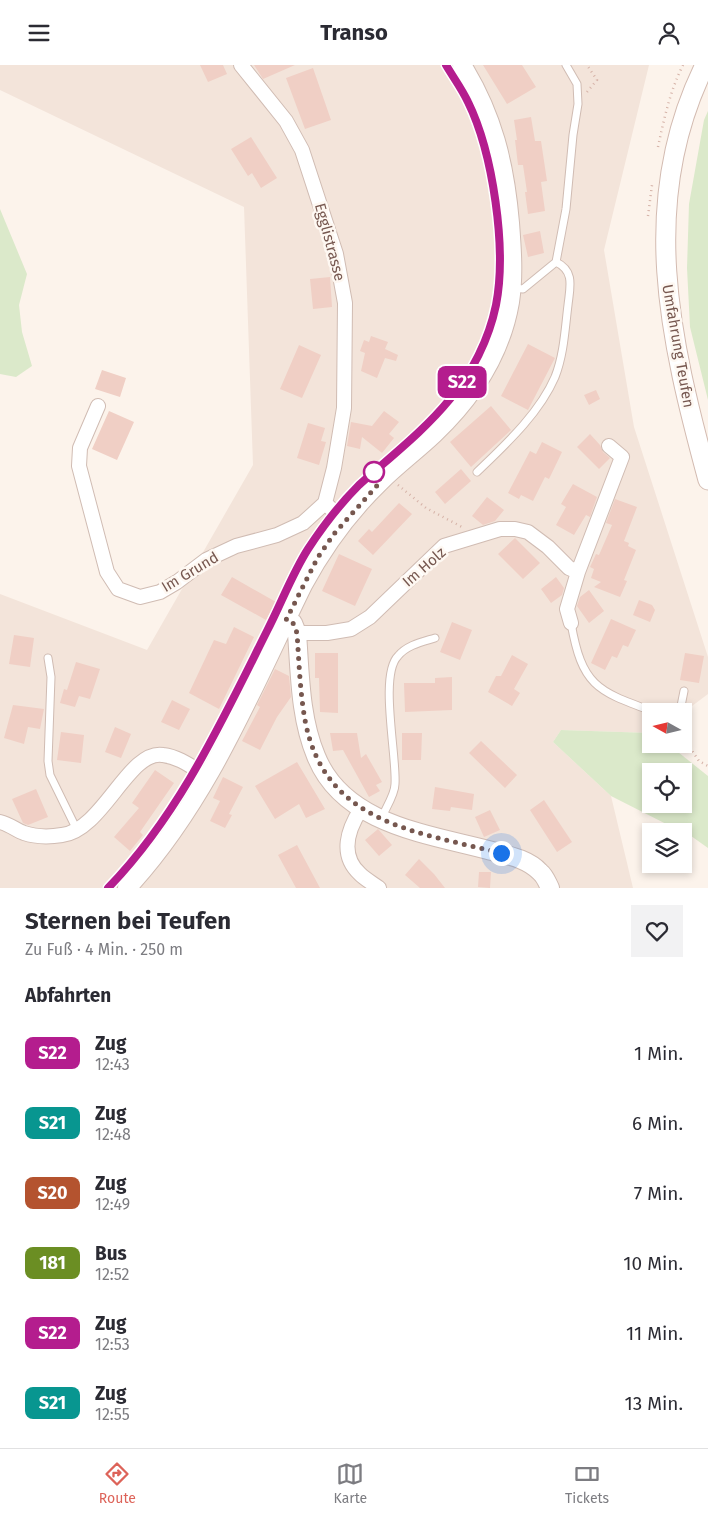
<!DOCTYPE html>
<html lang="de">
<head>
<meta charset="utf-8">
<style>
  :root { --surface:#fff; --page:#f2f2f3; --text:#2b2b33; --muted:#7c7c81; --line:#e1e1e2; --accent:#dd6359 }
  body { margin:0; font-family:"Fira Sans",sans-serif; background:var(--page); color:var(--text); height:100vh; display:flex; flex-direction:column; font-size:19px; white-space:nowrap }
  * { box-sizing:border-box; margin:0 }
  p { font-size:16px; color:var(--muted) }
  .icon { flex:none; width:28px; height:28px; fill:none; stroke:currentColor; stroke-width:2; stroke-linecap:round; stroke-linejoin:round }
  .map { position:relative; height:823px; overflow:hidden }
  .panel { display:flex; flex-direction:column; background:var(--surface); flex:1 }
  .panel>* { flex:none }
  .badge { padding:0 10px; border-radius:8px; font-size:18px; line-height:32px }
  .needle { width:32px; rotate:278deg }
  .controls { position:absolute; left:642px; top:638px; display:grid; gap:10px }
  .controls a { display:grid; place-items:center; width:50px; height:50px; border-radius:0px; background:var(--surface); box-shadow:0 2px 8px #0003; font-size:25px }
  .you { position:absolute; width:25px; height:25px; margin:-12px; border:4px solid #fff; border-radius:50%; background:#1a73e8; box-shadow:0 0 0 8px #1a73e833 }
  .map>.badge { position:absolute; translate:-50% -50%; box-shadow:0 0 0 2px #fff }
  h2 { padding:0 25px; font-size:19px; line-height:45px }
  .round { display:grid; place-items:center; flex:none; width:52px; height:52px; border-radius:0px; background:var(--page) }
  .summary { display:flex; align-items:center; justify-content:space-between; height:85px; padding:0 25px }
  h1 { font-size:24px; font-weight:700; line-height:38px }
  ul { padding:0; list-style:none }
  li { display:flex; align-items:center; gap:15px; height:70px; padding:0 25px }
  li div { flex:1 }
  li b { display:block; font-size:19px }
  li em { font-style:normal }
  li .badge { min-width:55px; font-weight:700; text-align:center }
  header { display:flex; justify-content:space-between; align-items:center; height:65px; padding:0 25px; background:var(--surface); font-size:22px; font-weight:700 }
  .tab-bar { display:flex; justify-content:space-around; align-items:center; height:70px; border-top:1px solid var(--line); background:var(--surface); font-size:14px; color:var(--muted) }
  .tab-bar a { display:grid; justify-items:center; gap:2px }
  .tab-bar .active { color:var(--accent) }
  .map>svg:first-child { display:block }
  .residential { fill:#f3e4da }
  .green { fill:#dbe9ca; fill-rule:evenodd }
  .building { fill:#f0cfc5 }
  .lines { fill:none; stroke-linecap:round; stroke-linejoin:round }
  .service-casing { stroke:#d0bcb3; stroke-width:9 }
  .minor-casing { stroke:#d0bcb3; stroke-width:16 }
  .tertiary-casing { stroke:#d0bcb3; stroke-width:20 }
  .secondary-casing { stroke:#d3bbb1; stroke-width:21 }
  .path { stroke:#d5b2a7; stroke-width:2.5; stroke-dasharray:1 4; stroke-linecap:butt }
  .service { stroke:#fff; stroke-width:7 }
  .minor { stroke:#fff; stroke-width:14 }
  .tertiary { stroke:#fff; stroke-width:18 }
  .secondary { stroke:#fff; stroke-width:19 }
  .rail-casing { stroke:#b4a9c6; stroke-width:5.5 }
  .rail { stroke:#fef8f2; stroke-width:4; stroke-dasharray:11; stroke-linecap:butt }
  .line-casing { stroke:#fff; stroke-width:11 }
  .line { stroke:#b41d8e; stroke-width:8 }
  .walk { stroke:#76574f; stroke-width:5; stroke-dasharray:0 9 }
  .stop-dot { fill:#fff; stroke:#b41d8e; stroke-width:2.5 }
  .labels { text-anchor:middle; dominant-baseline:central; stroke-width:5; stroke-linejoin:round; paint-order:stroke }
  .street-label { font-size:15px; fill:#76574f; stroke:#fef8f2 }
</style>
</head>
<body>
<header><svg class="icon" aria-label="menu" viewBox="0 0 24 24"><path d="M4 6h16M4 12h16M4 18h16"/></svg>Transo<svg class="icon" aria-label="person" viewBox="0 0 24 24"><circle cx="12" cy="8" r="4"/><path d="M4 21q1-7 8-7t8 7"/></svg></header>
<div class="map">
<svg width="708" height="823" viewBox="0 0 708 823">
  <rect width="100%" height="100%" fill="#fcf3eb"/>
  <!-- residential -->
  <path class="residential" d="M0 0H649L604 185 634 362 708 592V629L684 647 651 646V668L561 665 553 677 611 731 633 823H0V529L147 585 253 400 244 142 0 25Z"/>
  <!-- green -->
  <path class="green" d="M708 46V335L690 262 687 203 689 139 704 55Z
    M0 144 27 209 19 240 22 267 32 301 16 312 0 309Z
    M561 665 651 668V679H668L708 711V783L684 766H680L611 731 553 677ZM684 706V739H651V706Z"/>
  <!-- building -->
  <path class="building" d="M200 0H223L227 9 208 17Z
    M254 0H295L263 14Z
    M483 0H522L536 22 507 39Z
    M313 3 331 55 305 64 286 13Z
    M531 52 535 76H541L547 116 541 117 545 146 528 149 525 127H527L523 100H518L515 75H517L514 55Z
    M251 72 277 113 261 123 252 108 248 111 231 84Z
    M540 166 544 188 528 192 523 170Z
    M330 212 332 242 313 244 310 214Z
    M371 271 388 277 385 284 398 290 396 296 385 293 377 313 361 306 365 288 360 286 364 275 369 277Z
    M528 279 555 293 528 345 501 331Z
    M299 280 321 290 302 333 280 324Z
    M102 305 126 313 120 332 95 324Z
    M596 325 600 334 589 340 584 330Z
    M491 341 511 365 471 402 450 377Z
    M109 346 134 357 117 395 92 384Z
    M384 346 399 357 389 369 394 373 382 388 362 372 360 384 347 381 351 357 372 361Z
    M308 358 325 363 321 376 326 377 319 400 297 393Z
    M590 369 600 380 603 387 610 393 599 404 577 382Z
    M542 377 562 387 549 414 545 412 533 436 521 430 519 434 508 428 530 386 536 389Z
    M461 404 471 416 445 439 435 427Z
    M573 419 597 432 590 452 586 450 574 470 556 460 566 442 561 439Z
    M487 432 504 445 495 456 483 460 472 451Z
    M615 434 637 442 624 476 629 478 628 481 636 485 624 515 627 516 620 532 594 522 601 517 591 513 594 504 590 502 596 489 599 490 612 460 606 458Z
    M399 438 412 449 373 490 358 476 369 464 372 467Z
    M515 473 540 498 523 514 498 489Z
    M339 489 372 504 355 541 322 526Z
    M232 512 276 537 266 555 221 530Z
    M556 512 564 523 562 530 551 538 541 524Z
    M589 525 604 546 589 558 577 541 580 532Z
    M639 535 652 540 655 545 650 557 633 550Z
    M611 554 636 565 628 582 623 580 617 593 612 591 605 605 591 598Z
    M452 557 472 565 460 595 440 587Z
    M234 562 254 572 219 644 189 628 214 575 226 579Z
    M14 570 34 573 30 602 9 599Z
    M315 588H338V648L320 647 319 613H315Z
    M685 588 704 591 699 618 680 615Z
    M512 590 528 599 514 624 520 628 512 641 488 627 496 611H501Z
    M76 597 100 604 90 634 79 631 75 642 60 638 64 624 67 625Z
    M275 604 289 611 291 632 277 652 260 685 242 676 260 642 257 640Z
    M452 612V645L405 647 404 618H435V613Z
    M172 635 190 644 179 665 161 657Z
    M13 640 44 644 40 664 28 662 24 679 4 673Z
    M115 662 131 669 121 693 105 687Z
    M61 667 84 670 81 698 57 695Z
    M330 668H357L361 693 366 689 382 717 376 720 380 726 369 732 343 685 333 686Z
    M402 668H422L421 695H402Z
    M481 676 517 710 505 723 469 688Z
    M297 697 325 744 306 753 299 739 275 754 255 721Z
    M155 705 174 718 140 767 143 770 130 786 114 772 139 743 132 738Z
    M223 712 243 722 229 749 232 750 225 763 210 756 220 736 213 733Z
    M435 722 474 729 472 745 451 742 450 746 432 744Z
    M36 724 48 752 28 760 23 758 12 734Z
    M544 735 572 777 557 787 530 745Z
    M490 745 500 765 484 772 475 752Z
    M378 764 392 780 379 791 365 775Z
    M297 780 320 823H296L278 790Z
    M419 794 434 809 445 823H420L405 810Z
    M479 807H491L490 823 478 822Z"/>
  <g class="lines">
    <!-- service casing -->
    <g class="service-casing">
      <path id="service" d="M513 223 523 224 556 197 566 144 573 70 578 39 577 19 566 0
        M477 407C505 380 539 349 555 312 564 289 565 264 568 240 570 222 575 206 556 197
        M571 558C582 620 596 626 652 646
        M48 593 51 612 48 696 50 710 77 765
        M680 646 684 626
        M381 754C385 744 395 730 395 719 397 691 379 610 398 591 407 580 422 577 435 573"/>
    </g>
    <!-- minor casing -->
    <g class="minor-casing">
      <path id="minor" d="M241 0 286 56 302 85 336 189 345 238 344 343 334 403 325 438
        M98 341 80 383 79 401 107 507 118 524 140 532 160 527 177 517 206 495 236 481 277 470 303 458 325 438
        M325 438 344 456
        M571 558 567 544 578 507 622 392 609 381
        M297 568H327L351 564 370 552 444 481 500 464H515L528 467 548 482 569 503 578 507
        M361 744C348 764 339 790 360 809 365 814 372 818 379 823
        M0 757C9 759 16 765 24 768 36 772 50 772 62 770 103 765 129 684 163 690 180 692 193 703 207 711"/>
    </g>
    <!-- tertiary casing -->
    <g class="tertiary-casing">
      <path id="tertiary" d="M286 555 293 558 297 568C300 609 300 653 316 691 343 759 427 769 488 785 506 790 527 793 540 807 545 811 547 817 550 823
        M127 823C207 737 252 624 303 520 324 481 348 448 380 417 397 400 416 386 434 369 471 334 501 289 510 237 514 211 512 184 510 158 505 99 493 50 462 0"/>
    </g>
    <!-- secondary casing -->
    <g class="secondary-casing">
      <path id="secondary" d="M705 0C637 137 670 275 708 415"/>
    </g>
    <!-- path -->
    <path class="path" d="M587 27 597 15 587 0
      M658 82C664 54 670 26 683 0
      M648 151 652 120
      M398 420 426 443 462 462
      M684 674 699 696 708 701"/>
    <!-- service -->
    <use href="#service" class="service"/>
    <!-- minor -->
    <use href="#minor" class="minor"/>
    <!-- tertiary -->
    <use href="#tertiary" class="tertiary"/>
    <!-- secondary -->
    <use href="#secondary" class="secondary"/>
    <!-- rail casing -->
    <g class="rail-casing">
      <path id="rail" d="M109 823C200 729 245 602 306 488 335 434 386 402 428 360 469 319 497 265 500 206 501 186 498 164 495 144 491 107 484 70 468 37 462 24 453 12 446 0"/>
    </g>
    <!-- rail -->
    <use href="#rail" class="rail"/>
  </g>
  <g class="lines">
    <!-- line casing -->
    <g class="line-casing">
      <path id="line" d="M108 823C179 750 222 656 267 566 281 539 292 509 308 484 323 461 340 439 359 420 390 392 423 367 450 334 472 308 489 274 496 240 507 184 493 88 468 37 462 24 453 12 446 0"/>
    </g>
    <!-- line -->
    <use href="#line" class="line"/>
    <!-- walk -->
    <path class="walk" d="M374 407 381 416 334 469 318 492 286 555 293 558 297 568C299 597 300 627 305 655 324 758 416 767 501 788"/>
  </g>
  <!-- markers -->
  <circle class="stop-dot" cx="374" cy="407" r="10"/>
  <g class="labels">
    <!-- street labels -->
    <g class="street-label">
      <text transform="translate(330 177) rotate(75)">Egglistrasse</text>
      <text transform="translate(678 281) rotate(80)">Umfahrung Teufen</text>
      <text transform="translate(424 502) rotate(-41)">Im Holz</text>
      <text transform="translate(190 507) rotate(-31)">Im Grund</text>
    </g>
  </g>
</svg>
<div class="controls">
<a><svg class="needle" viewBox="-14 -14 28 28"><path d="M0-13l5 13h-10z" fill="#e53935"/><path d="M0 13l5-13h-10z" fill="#7c7c81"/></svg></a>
<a><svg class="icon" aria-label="locate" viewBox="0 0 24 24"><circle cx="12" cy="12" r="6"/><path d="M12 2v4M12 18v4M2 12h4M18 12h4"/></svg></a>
<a><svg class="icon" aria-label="layers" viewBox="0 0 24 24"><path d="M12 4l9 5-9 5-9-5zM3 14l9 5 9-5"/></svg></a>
</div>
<div class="you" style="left:501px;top:788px"></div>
<b class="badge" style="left:462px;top:317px;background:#b41d8e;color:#fff">S22</b>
</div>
<section class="panel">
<div class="summary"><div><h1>Sternen bei Teufen</h1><p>Zu Fuß · 4 Min. · 250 m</p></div><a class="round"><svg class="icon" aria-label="heart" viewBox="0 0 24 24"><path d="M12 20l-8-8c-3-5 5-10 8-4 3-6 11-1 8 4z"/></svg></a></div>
<h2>Abfahrten</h2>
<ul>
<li><span class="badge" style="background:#b41d8e;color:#fff">S22</span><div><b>Zug</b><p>12:43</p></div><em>1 Min.</em></li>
<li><span class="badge" style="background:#089690;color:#fff">S21</span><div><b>Zug</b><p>12:48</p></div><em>6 Min.</em></li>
<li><span class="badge" style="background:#b4532f;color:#fff">S20</span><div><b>Zug</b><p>12:49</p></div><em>7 Min.</em></li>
<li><span class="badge" style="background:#6b8e23;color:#fff">181</span><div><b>Bus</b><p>12:52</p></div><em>10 Min.</em></li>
<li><span class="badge" style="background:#b41d8e;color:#fff">S22</span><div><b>Zug</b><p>12:53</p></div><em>11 Min.</em></li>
<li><span class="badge" style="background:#089690;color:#fff">S21</span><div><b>Zug</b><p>12:55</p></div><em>13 Min.</em></li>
</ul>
</section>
<nav class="tab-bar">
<a class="active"><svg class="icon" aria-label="directions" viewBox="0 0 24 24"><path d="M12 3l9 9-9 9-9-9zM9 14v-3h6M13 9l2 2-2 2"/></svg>Route</a>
<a><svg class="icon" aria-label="map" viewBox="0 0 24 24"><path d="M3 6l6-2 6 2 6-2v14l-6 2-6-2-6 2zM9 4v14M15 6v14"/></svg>Karte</a>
<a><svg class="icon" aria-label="tickets" viewBox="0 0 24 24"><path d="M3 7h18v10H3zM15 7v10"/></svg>Tickets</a>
</nav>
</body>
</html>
